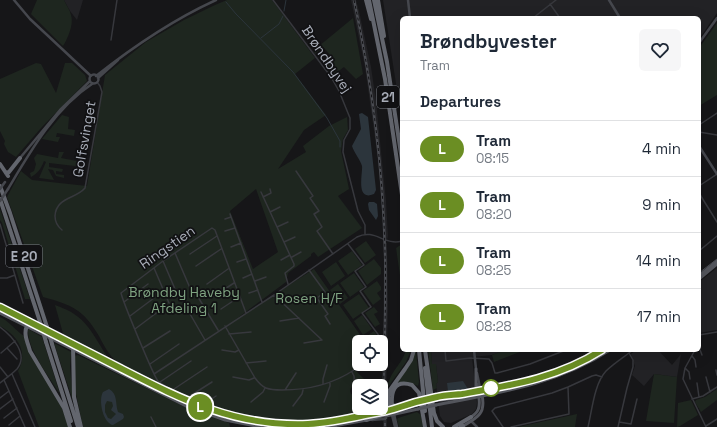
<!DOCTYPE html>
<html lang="en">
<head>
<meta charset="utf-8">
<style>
  :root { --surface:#fff; --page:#f6f6f7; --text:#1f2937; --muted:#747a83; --line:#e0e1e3 }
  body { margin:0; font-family:"Space Grotesk",sans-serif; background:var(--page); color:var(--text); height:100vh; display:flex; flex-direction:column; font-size:15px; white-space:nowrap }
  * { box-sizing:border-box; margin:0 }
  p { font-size:13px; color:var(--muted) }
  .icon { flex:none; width:22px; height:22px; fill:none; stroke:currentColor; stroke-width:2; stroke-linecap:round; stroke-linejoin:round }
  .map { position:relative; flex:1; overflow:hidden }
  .drawer { position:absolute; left:400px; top:16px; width:301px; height:336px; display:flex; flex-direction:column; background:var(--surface); border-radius:6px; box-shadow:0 4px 16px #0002 }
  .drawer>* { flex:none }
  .badge { padding:0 8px; border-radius:13px; font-size:14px; line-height:26px }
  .fabs { position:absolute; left:352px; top:335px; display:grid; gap:8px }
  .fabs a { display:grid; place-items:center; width:36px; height:36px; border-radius:6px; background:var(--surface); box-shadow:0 4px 16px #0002; font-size:20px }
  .map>.badge { position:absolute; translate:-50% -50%; box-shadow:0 0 0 2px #fff }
  h2 { padding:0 20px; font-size:15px; line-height:36px }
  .round { display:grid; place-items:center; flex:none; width:42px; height:42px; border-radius:6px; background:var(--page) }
  .overview { display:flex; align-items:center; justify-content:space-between; height:68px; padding:0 20px }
  h1 { font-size:19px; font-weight:600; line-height:30px }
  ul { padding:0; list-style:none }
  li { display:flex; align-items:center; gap:12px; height:56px; padding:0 20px; border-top:1px solid var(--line) }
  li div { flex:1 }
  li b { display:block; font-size:15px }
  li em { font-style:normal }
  li .badge { min-width:44px; font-weight:700; text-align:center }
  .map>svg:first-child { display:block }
  .built { fill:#222225 }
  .green { fill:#1e261f; fill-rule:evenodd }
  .water { fill:#2c353c; fill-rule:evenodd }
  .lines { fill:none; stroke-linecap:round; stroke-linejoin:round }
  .stream { stroke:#2c353c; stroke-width:1 }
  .street { stroke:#37383d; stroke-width:1.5 }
  .secondary { stroke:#45474d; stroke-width:2.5 }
  .primary { stroke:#53555c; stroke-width:3 }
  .highway { stroke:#63666e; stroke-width:4 }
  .tram { stroke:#4a4c52; stroke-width:1 }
  .rail-casing { stroke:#4a4c52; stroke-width:2.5 }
  .rail { stroke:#111113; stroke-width:1; stroke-dasharray:3; stroke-linecap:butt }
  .secondary-bridge { stroke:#45474d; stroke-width:2.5 }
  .primary-bridge { stroke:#53555c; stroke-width:3 }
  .highway-bridge { stroke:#63666e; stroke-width:4 }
  .line-casing { stroke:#fff; stroke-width:9 }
  .line { stroke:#6b8e23; stroke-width:6 }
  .stop-dot { fill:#fff; stroke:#6b8e23; stroke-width:2 }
  .labels { text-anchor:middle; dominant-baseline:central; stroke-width:3.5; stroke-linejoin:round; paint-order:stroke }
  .shield { fill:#111113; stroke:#7b7e86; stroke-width:1 }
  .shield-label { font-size:13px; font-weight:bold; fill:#a8adb8 }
  .street-label { font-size:14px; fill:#a8adb8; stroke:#111113 }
  .park-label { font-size:14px; fill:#7fa381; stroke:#111113 }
</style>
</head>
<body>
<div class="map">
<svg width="717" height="427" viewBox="0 0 717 427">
  <rect width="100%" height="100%" fill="#161618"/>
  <!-- built -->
  <path class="built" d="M64 0H83L77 20 70 11Z
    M351 0H356L359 11 371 67 376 101 386 201 388 236 387 240 384 237 378 159 365 67Z
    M383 0H717V13L699 39V18H402V122Z
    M384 242 387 243 388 304 386 407 383 408Z
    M717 268V330L699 333V282Z
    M431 350H505L492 355 472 357 477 403 476 409 472 414 451 423 444 422 440 416 436 384 438 382 436 365 432 364Z
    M636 350H658L672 365 681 354 677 377 654 374 644 386 632 375 635 366 631 354Z"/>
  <!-- green -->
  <path class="green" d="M37 0H64C66 5 70 10 71 15 74 24 68 38 63 46L31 14Z
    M227 0H272L315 58 295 74 326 115 304 130 278 169 306 152 303 146 329 126 347 117 348 130 343 139 341 151 349 189 338 196 362 228 318 257 314 252 311 254V256L288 273 286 282 235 320 314 269 363 339 374 331 378 337 373 341V342H359V364H363L355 370 371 386H359V388L354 386 351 388 350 391 351 394 355 396 359 394V408H364C323 427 273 423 230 413L228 411 222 410 221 408C204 409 172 389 157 382L155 383C145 377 125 369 117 362 109 355 104 346 99 336 83 309 72 305 43 297L7 197 21 171 32 180 87 186 105 75 146 42 184 20 215 5ZM256 189 278 252 253 269 230 211Z
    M353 18 363 74 356 79 344 67 332 76 322 63 331 56 324 48 315 54 313 51Z
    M717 23V95L699 106V48Z
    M36 63 41 64 56 93 65 63H72L85 75 87 81 41 128 16 157 8 152 4 144 5 141 0 131V79Z
    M62 115 69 117 68 129 75 130 74 136 57 133 56 137H60L58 142 42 139Z
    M59 152H64L61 158 77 161 78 165 75 166 49 163V167L63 169 62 172 56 171V174L64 175V178L56 176 53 170 48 169 54 180 39 178 46 162 44 161C41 169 38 173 31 177L30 173 34 171 36 164 34 158 37 154 58 158Z
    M0 209 30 299H25L2 223 0 220Z
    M366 241 376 255 365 263 355 249Z
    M402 244V289L396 248Z
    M352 251 362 265 348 275 338 261Z
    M374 259 381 268V274L367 285 358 271Z
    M336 262 345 276 331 286 322 272Z
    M354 273 364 287 350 297 340 283Z
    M377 281 381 287V290L377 293 381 299 373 305 363 291Z
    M338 284 348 298 340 304 330 290Z
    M359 294 369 308 353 319 343 305Z
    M55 305C88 316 91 333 109 359L64 337Z
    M374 307 378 312 374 314 380 324 375 327 365 313Z
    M362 315 372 329 363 335 354 321Z
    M0 317C9 321 15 330 24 336L61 406 69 427H39L18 371C29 352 17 335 0 326Z
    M28 329 42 337 60 394C49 377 27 349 28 329Z
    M54 343 71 352 70 367 73 401Z
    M406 350H411L406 362 388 387C389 372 402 365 406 350Z
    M416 350 419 382 418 386C410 382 403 381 395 385L410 364Z
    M428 350H431L432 364H436L438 382 436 384 437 388 433 390Z
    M505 350H525L494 362 492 355Z
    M78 355 193 411 229 423 230 427H83L75 389 74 356Z
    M654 374 677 377 674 423 646 421Z
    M717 389V400L701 412 695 402 696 400 705 397Z
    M691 400 698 415 680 426 677 427 678 403Z
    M417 412 421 415 423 427H399L397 420 398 418Z
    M577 414 575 427H518Z"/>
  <!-- water -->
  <path class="water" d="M362 113 368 117 376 190 374 194C355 202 363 173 362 166 360 159 354 153 352 146L361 129 359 114Z
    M369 202H374L377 204 378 216 376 220 369 210 368 204Z
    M463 381 468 389 448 391 447 383Z
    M109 389C118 394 115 403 118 412L123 414 124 417 123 419 113 425C103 423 98 400 103 392ZM107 401 112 402 113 406 111 410 116 414 111 419 108 418 105 412V405Z"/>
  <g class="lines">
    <!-- stream -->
    <path class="stream" d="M226 2 236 14 293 72 327 118 340 141V147
      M284 11 286 0
      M261 38 279 24 283 16"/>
    <!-- street -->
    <path class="street" d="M273 0 331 77 339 91 350 118V129L344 140 343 152 358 211 365 225V234
      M550 4 560 18
      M533 18 556 0
      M111 40 117 0
      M699 125 717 113
      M699 132 717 135
      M296 171 313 196 310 198 319 211 314 214 322 227 317 231 333 254
      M699 186 717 174
      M261 192 294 264V266L285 273 288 284
      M699 193 717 222
      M263 197 271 193 270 189
      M270 212 280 207
      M230 214 262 302
      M225 219 231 217
      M0 224 23 303
      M277 227 288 222
      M62 230C57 226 55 222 55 216 56 197 76 199 85 188L102 92 100 86 97 82
      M225 231 235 228
      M284 242 295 237
      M348 244 364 265 355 271 366 287 360 291 371 307 362 313 380 337
      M231 247 241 243
      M699 251 717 236
      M175 253 190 288
      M190 254 217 236
      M292 257 301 252
      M281 260 290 255
      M163 261 178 296
      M237 262 246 259
      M196 266 221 249
      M154 268 169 303
      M309 270 325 292 317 298 328 314 325 316 330 324
      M0 278H7L15 275
      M243 278 252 274
      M255 281 266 277
      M207 284 228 269
      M195 292 218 330
      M249 293 258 290
      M274 295 322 340 304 343
      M214 296 234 283
      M182 300 205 340
      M124 302 148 284
      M221 309 239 297
      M130 316 154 298
      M280 321 299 318
      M225 326 255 378C258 382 261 386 266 388 271 390 277 390 282 390 307 390 333 384 354 370
      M0 327C12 336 29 354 17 369 12 374 5 379 0 383
      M135 329 159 311
      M229 334 251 332
      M699 335 717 332
      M699 347 702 355
      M7 348 17 359
      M143 348 170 331
      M222 350 235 352 239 350
      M445 350 446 361 470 358 489 359 492 363 495 373H497L530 364 566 350
      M695 350 685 368 683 379 706 427
      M1 353 15 341
      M692 356 695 360 696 367
      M246 363 266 361
      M150 364 179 344
      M0 367 8 377
      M685 368 689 372 690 379
      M716 370 717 375
      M352 372 354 376 355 391
      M12 374 35 427
      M154 374 274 295 357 237C375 228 384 246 402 241
      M233 377 249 380 254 378
      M706 377 710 392
      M4 380 25 427
      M160 382 191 361
      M697 383 699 397
      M323 384V379L327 365
      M174 389 207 367
      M285 390 296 373
      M190 396 212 382
      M0 398 9 391
      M692 399 703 396 717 387
      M210 400 216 396
      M251 402 263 392 265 388
      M324 402 330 386V383
      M205 404 210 400 212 405 211 406C199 402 167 389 158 381 154 377 123 302 121 293L163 261 212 228 215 230 246 313
      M293 406 302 394 303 390
      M0 409 13 399
      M151 417 156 427
      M4 418 17 408
      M619 422 631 424 637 399
      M9 425 20 416
      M706 426 717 419
      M503 427 492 411 495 408 552 393 568 387 592 376 596 375 602 377
      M511 427 569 414 568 387
      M588 427C592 411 594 384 606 371 614 363 624 357 633 350
      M618 427 627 388 633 367V360L629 353"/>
    <!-- secondary -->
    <path class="secondary" d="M14 0 30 19 91 76
      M408 0 410 18
      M609 0 620 18
      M699 43 717 18
      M89.5 79a4.5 4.5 0 1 1 9 0a4.5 4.5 0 1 1-9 0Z
      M96 76C134 46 172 20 216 0
      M98 78 118 60
      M699 146 717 174
      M20 158 60 110 90 81
      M8 189C30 152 55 108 92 84
      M474 350 476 369
      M477 373 481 393 480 394
      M477 384 479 394
      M391 411 395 427
      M393 413 416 406
      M394 414 397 427
      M372 420 383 419
      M471 421 477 427"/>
    <!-- primary -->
    <path class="primary" d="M699 276 717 261
      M699 279 717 264
      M0 310 30 325
      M0 313 186 406 225 420 261 427
      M35 327C69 343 102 361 136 377 182 401 228 424 281 426 316 427 349 421 383 413
      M474 395 476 391V369
      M460 397C511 388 560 378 605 350
      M436 405C497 393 556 385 610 350
      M387 412 403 409
      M386 416 418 409
      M471 417C479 412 480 407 479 398
      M463 426C477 418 486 414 482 395
      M328 427 367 420"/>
    <!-- highway -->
    <path class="highway" d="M366 0 371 19
      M369 0 385 79 402 195
      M374 0 387 62 402 160
      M378 0 384 36
      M0 164 8 176
      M6 173 9 172 20 158
      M0 186 10 213 47 327
      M0 199 41 325
      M37 328 29 326H27C23 334 28 343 30 351L64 408 70 427
      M46 342 71 421
      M52 344 78 427
      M73 346 74 397 81 427
      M419 350 425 411
      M425 350 434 413 437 421 443 427
      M425 368 432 427
      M435 400 461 397
      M392 404C398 411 410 406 418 404
      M392 407C391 393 393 379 412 385L419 393 425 427
      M388 412V396L390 390 405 369 411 360 414 350
      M366 420 383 415
      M454 427 471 417
      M461 427 463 426"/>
    <!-- tram -->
    <path class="tram" d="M699 273 717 259
      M0 308 189 402 226 416 254 422 272 424H302L331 422 392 409 411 402 435 397 527 382 563 370 602 350"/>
    <!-- rail casing -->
    <g class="rail-casing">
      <path id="rail" d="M354 0C372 83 383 167 385 252 387 304 383 355 384 407
        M385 420V427"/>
    </g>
    <!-- rail -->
    <use href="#rail" class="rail"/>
    <!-- secondary-bridge -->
    <path class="secondary-bridge" d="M0 189 5 182
      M0 201 8 189
      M383 419 386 418"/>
    <!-- primary-bridge -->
    <path class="primary-bridge" d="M418 409 436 405"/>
    <!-- highway-bridge -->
    <path class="highway-bridge" d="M41 325 46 342
      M47 327 52 344
      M418 404 435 400
      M383 415 386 414"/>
  </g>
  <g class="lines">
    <!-- line casing -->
    <g class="line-casing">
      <path id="line" d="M0 307C39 327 78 347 118 367 181 399 234 427 308 424 328 423 347 419 365 415 375 413 385 412 394 409 408 404 422 400 437 397 445 395 454 395 462 394 513 385 558 378 602 350"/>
    </g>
    <!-- line -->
    <use href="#line" class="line"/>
  </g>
  <!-- markers -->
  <circle class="stop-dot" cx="491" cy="388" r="8"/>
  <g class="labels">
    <!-- shield labels -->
    <g class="shield">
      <rect x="377" y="86" width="22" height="22" rx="3"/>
      <rect x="6" y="245" width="36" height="22" rx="3"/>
    </g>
    <g class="shield-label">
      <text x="388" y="97">21</text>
      <text x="24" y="256">E 20</text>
    </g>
    <!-- street labels -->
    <g class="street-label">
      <text transform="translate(327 59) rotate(56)">Brøndbyvej</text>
      <text transform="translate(84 139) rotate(-80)">Golfsvinget</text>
      <text transform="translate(167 247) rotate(-35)">Ringstien</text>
    </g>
    <!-- park labels -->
    <g class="park-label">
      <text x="184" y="292">Brøndby Haveby<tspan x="184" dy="16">Afdeling 1</tspan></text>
      <text x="309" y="298">Rosen H/F</text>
    </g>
  </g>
</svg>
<div class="fabs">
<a><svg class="icon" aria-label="locate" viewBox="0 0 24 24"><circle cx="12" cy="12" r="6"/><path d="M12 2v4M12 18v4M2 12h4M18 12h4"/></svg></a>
<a><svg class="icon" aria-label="layers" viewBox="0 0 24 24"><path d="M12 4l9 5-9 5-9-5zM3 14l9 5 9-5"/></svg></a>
</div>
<b class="badge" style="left:200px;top:407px;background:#6b8e23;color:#fff">L</b>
<section class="drawer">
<div class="overview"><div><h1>Brøndbyvester</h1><p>Tram</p></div><a class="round"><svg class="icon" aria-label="heart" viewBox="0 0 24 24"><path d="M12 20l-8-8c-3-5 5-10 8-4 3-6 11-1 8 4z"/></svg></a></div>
<h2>Departures</h2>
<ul>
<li><span class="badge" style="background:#6b8e23;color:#fff">L</span><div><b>Tram</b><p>08:15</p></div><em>4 min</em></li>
<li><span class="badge" style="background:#6b8e23;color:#fff">L</span><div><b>Tram</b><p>08:20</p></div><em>9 min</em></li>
<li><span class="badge" style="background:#6b8e23;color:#fff">L</span><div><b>Tram</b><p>08:25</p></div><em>14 min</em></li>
<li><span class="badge" style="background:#6b8e23;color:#fff">L</span><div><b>Tram</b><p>08:28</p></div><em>17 min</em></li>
</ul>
</section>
</div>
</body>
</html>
